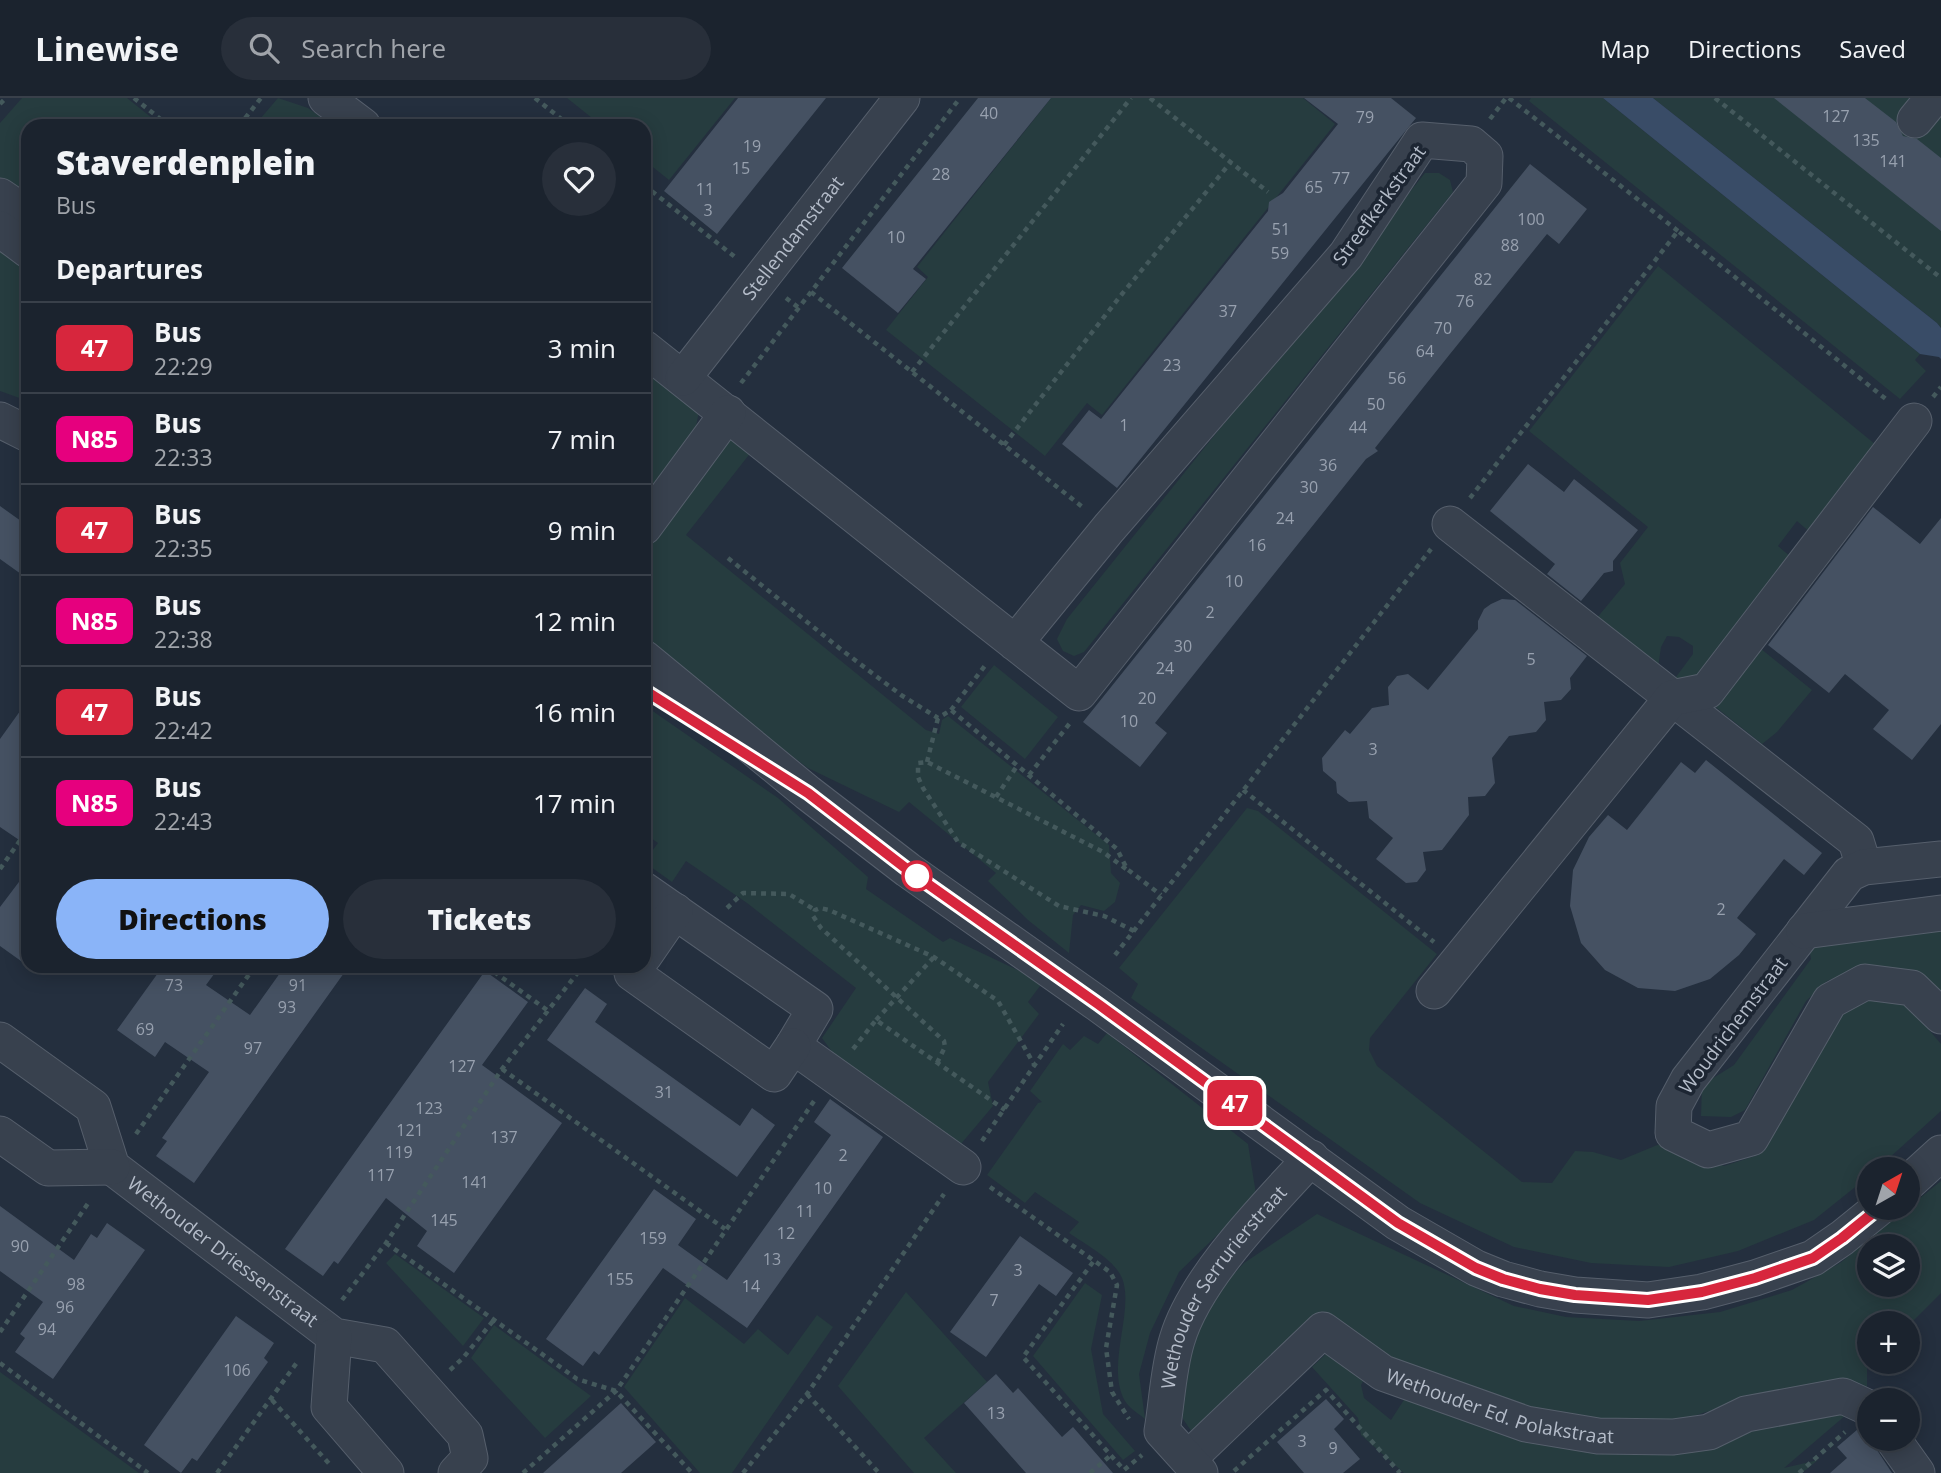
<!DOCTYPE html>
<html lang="en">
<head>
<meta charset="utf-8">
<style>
  :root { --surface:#1b232e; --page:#282f3a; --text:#f1f3f6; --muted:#a0a4aa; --line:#39404a; --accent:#8ab4f8 }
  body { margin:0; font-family:"Open Sans",sans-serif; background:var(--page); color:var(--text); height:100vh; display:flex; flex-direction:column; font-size:26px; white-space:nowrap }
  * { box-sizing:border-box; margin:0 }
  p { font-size:23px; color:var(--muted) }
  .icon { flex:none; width:38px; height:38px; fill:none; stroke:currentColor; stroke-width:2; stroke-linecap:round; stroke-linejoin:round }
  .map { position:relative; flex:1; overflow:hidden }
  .panel { position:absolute; left:21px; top:21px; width:630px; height:854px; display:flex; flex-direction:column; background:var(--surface); border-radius:21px; box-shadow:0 4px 18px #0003,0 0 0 2px var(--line) }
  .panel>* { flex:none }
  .badge { padding:0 14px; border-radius:10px; font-size:24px; line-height:46px }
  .needle { width:46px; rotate:39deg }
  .fabs { position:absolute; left:1857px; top:1059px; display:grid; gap:14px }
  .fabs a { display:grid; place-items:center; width:63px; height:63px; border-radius:50%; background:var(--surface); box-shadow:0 4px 18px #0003,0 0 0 2px var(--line); font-size:35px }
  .map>.badge { position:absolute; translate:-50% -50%; box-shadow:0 0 0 4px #fff }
  h2 { padding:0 35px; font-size:26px; line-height:63px }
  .round { display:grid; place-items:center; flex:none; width:74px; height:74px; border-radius:37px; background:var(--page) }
  .headline { display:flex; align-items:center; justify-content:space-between; height:119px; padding:0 35px }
  h1 { font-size:33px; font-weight:800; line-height:52px }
  .action { display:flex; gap:14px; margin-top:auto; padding:14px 35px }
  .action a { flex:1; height:80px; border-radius:42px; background:var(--accent); color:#111; font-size:28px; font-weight:800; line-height:80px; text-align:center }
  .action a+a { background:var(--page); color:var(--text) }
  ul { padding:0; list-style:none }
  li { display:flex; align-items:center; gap:21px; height:91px; padding:0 35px; border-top:2px solid var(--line) }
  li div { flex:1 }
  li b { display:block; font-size:26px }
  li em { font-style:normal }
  li .badge { min-width:77px; font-weight:700; text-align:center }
  header { display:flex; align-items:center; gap:42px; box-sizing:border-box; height:98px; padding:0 35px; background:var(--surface); border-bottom:2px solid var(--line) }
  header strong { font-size:33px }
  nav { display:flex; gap:38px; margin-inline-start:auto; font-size:24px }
  .search { width:490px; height:63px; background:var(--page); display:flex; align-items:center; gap:18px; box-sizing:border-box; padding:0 24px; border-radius:38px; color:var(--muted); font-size:26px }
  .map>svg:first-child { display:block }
  .green { fill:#263c3f; fill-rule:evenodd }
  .water { fill:#394c67 }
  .building { fill:#455162 }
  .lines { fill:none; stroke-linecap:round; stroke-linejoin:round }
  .minor-casing { stroke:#565f6c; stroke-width:37 }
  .path { stroke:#44595c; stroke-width:4.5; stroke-dasharray:5 5; stroke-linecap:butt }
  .minor { stroke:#38414e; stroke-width:35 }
  .line-casing { stroke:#fff; stroke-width:16 }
  .line { stroke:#d7263d; stroke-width:10 }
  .stop-dot { fill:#fff; stroke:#d7263d; stroke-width:3.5 }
  .labels { text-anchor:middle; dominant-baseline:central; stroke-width:7; stroke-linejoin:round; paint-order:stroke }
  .number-label { font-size:16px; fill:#98a1af }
  .street-label { font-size:19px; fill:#b4bcc9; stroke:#1d2633 }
</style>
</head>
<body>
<header>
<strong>Linewise</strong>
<div class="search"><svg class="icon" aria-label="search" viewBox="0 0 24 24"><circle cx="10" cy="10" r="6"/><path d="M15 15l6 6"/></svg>Search here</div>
<nav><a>Map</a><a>Directions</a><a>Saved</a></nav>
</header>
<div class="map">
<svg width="1941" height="1375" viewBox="0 0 1941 1375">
  <rect width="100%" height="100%" fill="#242f3e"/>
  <!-- green -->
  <path class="green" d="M22 0H127L162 28H28V104L0 85V25Z
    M278 0 308 10 333 28H254Z
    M567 0H735L669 82 644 62V28H602Z
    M1051 0H1303L1335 26 1102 317 1087 305 1045 358 886 232 928 179 917 169Z
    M1531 0H1603L1920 256 1915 262 1926 273 1900 301 1529 3Z
    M1653 0H1941V230L1937 225Z
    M1425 75H1439L1450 82 1453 94 1084 554 1074 558 1063 553 1057 541 1067 521Z
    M0 141 28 163V300L25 302 0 293Z
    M1658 168 1881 351 1812 436 1797 423 1778 448 1792 460 1700 579 1673 583 1693 556V548L1679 539 1667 538 1661 549 1658 570 1596 521 1625 486 1620 465 1648 429 1529 333Z
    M644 270 699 313 692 349 644 408Z
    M732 336 752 353 686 437 926 632 939 636 942 622 948 618 1109 747 1111 775 1120 785 1115 804 1104 813 1081 807 1073 817 1069 855 1028 822 988 783 996 775 909 704 899 714 808 670 644 548V452Z
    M1755 546 1812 592 1777 634 1762 646 1708 603Z
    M994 567 1058 619 1025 661 961 609Z
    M644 607 778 700 868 779 866 791 943 844 950 840 1043 884 1028 904 1039 916 988 984 993 1008 955 1053 846 973 822 940 856 890 747 805 686 763 672 784 644 764 658 745 644 735Z
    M1247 710 1258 713 1437 856 1370 940 1369 952 1377 968 1522 1084 1552 1085 1575 1053 1593 1054 1621 1062 1667 1043 1724 1068 1758 1057 1780 1024 1820 945 1849 907 1882 900 1907 906 1941 946V1013L1877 1071H1869V1078L1814 1122 1738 1153 1669 1169 1591 1165 1514 1149 1420 1105 1131 900 1138 886 1119 870Z
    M1941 828V900L1850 874 1827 883 1806 903 1745 1012 1731 1019 1701 1018 1702 987 1734 967 1811 861 1809 850 1816 841Z
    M1107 935 1248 1046 1256 1096 1242 1113 1179 1174 1150 1235 1139 1276 1145 1321C1139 1316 1129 1310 1125 1303 1105 1268 1135 1213 1122 1180 1114 1161 1086 1147 1069 1135L1079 1124 1035 1094 1025 1105 987 1077 1038 1005 1042 1004 1030 993 1063 946 1070 952 1084 938 1098 946Z
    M1941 1083V1195L1908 1228V1225H1869V1264H1872L1867 1269V1299L1784 1370 1818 1362 1802 1375H1404L1361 1337 1358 1320 1312 1269 1346 1237 1326 1214 1194 1337 1183 1321 1176 1294 1177 1263 1217 1194 1244 1165 1317 1116 1514 1208 1566 1219 1639 1223 1720 1214 1792 1192 1840 1165ZM1869 1148H1908V1186H1869ZM1373 1265 1553 1321 1669 1326 1706 1314 1750 1305 1643 1343 1409 1294 1391 1322 1364 1300 1361 1287Z
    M395 1156 484 1220 463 1248 386 1165Z
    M1085 1185 1102 1197 1091 1251 1103 1316 1135 1353 1123 1362 1033 1258Z
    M906 1194 987 1284 924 1340 956 1375H914L838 1288Z
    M685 1200 744 1246 758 1231 788 1257 817 1217 833 1229 732 1375H700L624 1289Z
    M494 1227 591 1298 545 1340 471 1260Z
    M0 1274 139 1375H0Z"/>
  <!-- water -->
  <path class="water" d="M1603 0H1653L1937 225 1941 230V261L1939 259 1920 256Z"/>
  <!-- building -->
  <path class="building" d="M738 0H826L717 136 664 93Z
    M978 0H1051L913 171 926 181 898 215 842 170Z
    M1304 0H1391L1416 20 1117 390 1062 346 1089 312 1101 321 1268 113 1269 104 1283 95 1338 26Z
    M1774 0H1865L1896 24 1903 38 1917 41 1941 60V133Z
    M1530 66 1587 111 1559 146 1547 136 1450 256 1375 350 1378 353 1366 361 1155 625 1167 635 1140 669 1083 624Z
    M1528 366 1564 394 1574 381 1638 432 1613 463V473L1604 475 1581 503 1547 476 1555 466 1490 413Z
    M0 408 28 428V481L0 461Z
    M1873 409 1920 446 1941 420V626L1912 662 1873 631 1889 612 1845 576 1829 595 1768 547Z
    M1502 501 1515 502 1587 558 1570 580 1571 591 1561 602 1544 604 1546 622 1536 634 1509 638 1492 660 1495 685 1485 698 1468 699 1469 717 1442 752 1423 754 1426 772 1417 784 1406 785 1376 761 1393 740 1369 720 1367 703 1349 704 1337 695 1336 684 1323 673 1322 660 1345 632 1350 636 1372 610 1389 607 1388 589 1397 578 1408 576 1428 592 1478 531V523L1484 511 1491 506Z
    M28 602V748L0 729V641Z
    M1706 662 1822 755 1804 777 1784 761 1737 820 1756 836 1739 857 1710 881 1675 893 1638 890 1605 872 1581 845 1570 808 1573 772 1589 739 1608 717 1627 732 1681 664 1695 675Z
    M28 772V868L0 848V809Z
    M163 868H220L206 887 250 917 285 868H349L194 1085 156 1058 167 1043 162 1040 209 974 165 944 155 959 117 932Z
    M485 873 528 904 482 967 562 1025 454 1175 417 1148 427 1133 386 1100 338 1166 334 1163 323 1178 285 1151Z
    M585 890 607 906 595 924 740 1028 752 1010 775 1027 737 1079 547 942Z
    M830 1001 883 1039 747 1230 663 1170 599 1257 594 1253 583 1268 546 1241 654 1091 696 1121 678 1147 727 1182 831 1037 814 1024Z
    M0 1108 74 1162 91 1136 97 1140 107 1125 145 1152 53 1281 15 1254 25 1240 20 1236 43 1204 0 1173Z
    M1020 1138 1073 1175 1056 1198 1039 1186 986 1259 950 1234Z
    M236 1218 274 1245 264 1260 268 1264 197 1363 192 1360 181 1375 144 1347Z
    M996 1276 1013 1295 1018 1290 1062 1339 1073 1329 1113 1375H1026L964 1305Z
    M1326 1301 1344 1321 1334 1331 1360 1361 1343 1375H1304L1277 1344Z
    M621 1305 656 1344 621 1375H543Z
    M1858 1331 1875 1349 1892 1375H1830L1847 1360 1837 1349Z"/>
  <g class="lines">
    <!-- minor casing -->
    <g class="minor-casing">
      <g id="minor">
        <path d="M326 0 363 28"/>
        <path d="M1915 22 1933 0"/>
        <path d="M0 98 28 117"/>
        <path d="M0 131 28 152"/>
        <path d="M644 250 971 510 1079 595 1484 85 1485 58 1471 46 1422 42 1346 157 1109 430 1015 545"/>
        <path id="s1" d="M683 280 902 0"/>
        <path d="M0 322 28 336"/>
        <path d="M1450 426 1856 743 1864 769"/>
        <path d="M644 429 728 315"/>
        <path d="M644 560 808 695 908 772 1098 906 1398 1125 1476 1170 1503 1181 1540 1191 1575 1197 1648 1202 1702 1194 1755 1180 1813 1160 1842 1140 1879 1110"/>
        <path d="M1941 761 1864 769 1849 776 1688 982 1674 1008 1673 1035 1708 1052 1751 1040 1830 903 1865 884 1912 890 1941 918"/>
        <path d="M644 792 815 911 793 948 963 1069"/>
        <path d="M1804 833 1941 815"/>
        <path d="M644 858 675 813"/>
        <path d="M637 868 632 875 774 976 793 948"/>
        <path d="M1434 893 1672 600 1707 593 1914 323"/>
        <path id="s2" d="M0 942 93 1009 112 1069 334 1238 385 1247 465 1337 470 1360 456 1375"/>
        <path d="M0 1036 48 1070 112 1069"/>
        <path d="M1908 1085 1941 1055"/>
        <path d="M334 1238 329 1309 386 1375"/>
        <path d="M1892 1340 1917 1375"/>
        <path id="s3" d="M1188 1361 1323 1232 1383 1275 1526 1326 1598 1338 1673 1339 1709 1334 1746 1316 1843 1298 1869 1310"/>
        <path id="s4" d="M1200 1375 1162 1333C1167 1304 1168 1271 1177 1242 1195 1180 1267 1108 1311 1060"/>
      </g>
    </g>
    <!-- path -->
    <path class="path" d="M134 0 169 28
      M535 0 570 28
      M1150 0 1268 94
      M1509 0 1678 133
      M1715 0 1941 180
      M0 6 6 0
      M1490 21 1506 0
      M239 28 261 0
      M644 87 735 159
      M811 194 1085 411
      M786 200 799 210
      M912 274 1131 0
      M741 285 960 0
      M1933 299 1941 289
      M1004 347 1122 196 1231 64
      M1470 400 1678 133 1887 302
      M728 460 843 553 901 597 938 620 951 612 1117 751 1127 771 1161 797
      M951 612 987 565
      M927 664 938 620
      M1029 677 1070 625
      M1243 692 1434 844
      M996 699 1017 668
      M0 771 28 731
      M1126 771 1103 754 927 664 918 665V679L923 690 958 744 1059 808 1104 818 1134 833
      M727 810 743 795 789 796 815 812
      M1115 857 1431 451
      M486 868 547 912
      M876 922 934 859
      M853 951 876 922 1005 1012
      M937 965 945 949 944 943 821 830 813 818 815 812 820 810 829 812 934 859 998 903 1035 968
      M502 971 725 1131
      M136 1036 255 868
      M982 1043 1063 926
      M990 1089 1110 1174 1117 1187 1106 1250 1112 1294 1129 1321
      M386 1145 577 1281 616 1293 692 1375
      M1093 1164 1023 1259 1124 1372 1142 1357
      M342 1202 386 1145 502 971 583 868
      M0 1234 89 1104
      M0 1265 148 1375
      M450 1272 463 1260 493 1223
      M807 1296 879 1375
      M272 1302 332 1369
      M1234 1373 1326 1292 1400 1375
      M217 1375 298 1263
      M523 1375 616 1293 814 1003
      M743 1375 807 1296 944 1096
      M1090 1375 1111 1357
      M1799 1375 1845 1334"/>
    <!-- minor -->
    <use href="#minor" class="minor"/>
  </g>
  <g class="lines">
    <!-- line casing -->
    <g class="line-casing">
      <path id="line" d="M644 592 808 695 908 772 1098 906 1398 1125 1476 1170 1503 1181 1540 1191 1575 1197 1648 1202 1702 1194 1755 1180 1813 1160 1842 1140 1879 1110"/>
    </g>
    <!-- line -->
    <use href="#line" class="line"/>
  </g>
  <!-- markers -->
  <circle class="stop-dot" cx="917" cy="778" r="14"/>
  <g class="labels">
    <!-- number labels -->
    <g class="number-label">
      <text x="989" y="15">40</text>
      <text x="1836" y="18">127</text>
      <text x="1365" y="19">79</text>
      <text x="1866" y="42">135</text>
      <text x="752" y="48">19</text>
      <text x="1893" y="63">141</text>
      <text x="741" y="70">15</text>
      <text x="941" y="76">28</text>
      <text x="1341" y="80">77</text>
      <text x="1314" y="89">65</text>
      <text x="705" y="91">11</text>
      <text x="708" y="112">3</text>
      <text x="1531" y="121">100</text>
      <text x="1281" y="131">51</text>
      <text x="896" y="139">10</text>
      <text x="1510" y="147">88</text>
      <text x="1280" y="155">59</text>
      <text x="1483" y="181">82</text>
      <text x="1465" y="203">76</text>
      <text x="1228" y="213">37</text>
      <text x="1443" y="230">70</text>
      <text x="1425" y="253">64</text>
      <text x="1172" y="267">23</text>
      <text x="1397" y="280">56</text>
      <text x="1376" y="306">50</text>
      <text x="1124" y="327">1</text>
      <text x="1358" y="329">44</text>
      <text x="1328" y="367">36</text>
      <text x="1309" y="389">30</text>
      <text x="1285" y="420">24</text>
      <text x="1257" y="447">16</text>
      <text x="1234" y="483">10</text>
      <text x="1210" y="514">2</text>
      <text x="1183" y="548">30</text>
      <text x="1531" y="561">5</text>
      <text x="1165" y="570">24</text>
      <text x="1147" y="600">20</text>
      <text x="1129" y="623">10</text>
      <text x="1373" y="651">3</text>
      <text x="1721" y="811">2</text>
      <text x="174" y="887">73</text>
      <text x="298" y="887">91</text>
      <text x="287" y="909">93</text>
      <text x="145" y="931">69</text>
      <text x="253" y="950">97</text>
      <text x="462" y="968">127</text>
      <text x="664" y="994">31</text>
      <text x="429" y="1010">123</text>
      <text x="410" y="1032">121</text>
      <text x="504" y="1039">137</text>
      <text x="399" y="1054">119</text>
      <text x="843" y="1057">2</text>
      <text x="381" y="1077">117</text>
      <text x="475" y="1084">141</text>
      <text x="823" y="1090">10</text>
      <text x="805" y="1113">11</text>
      <text x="444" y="1122">145</text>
      <text x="786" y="1135">12</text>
      <text x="653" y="1140">159</text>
      <text x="20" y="1148">90</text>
      <text x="772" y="1161">13</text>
      <text x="1018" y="1172">3</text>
      <text x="620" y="1181">155</text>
      <text x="76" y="1186">98</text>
      <text x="751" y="1188">14</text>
      <text x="994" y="1202">7</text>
      <text x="65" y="1209">96</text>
      <text x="47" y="1231">94</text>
      <text x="237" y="1272">106</text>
      <text x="996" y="1315">13</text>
      <text x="1302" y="1343">3</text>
      <text x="1333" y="1350">9</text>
    </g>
    <!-- street labels -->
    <g class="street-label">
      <text transform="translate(1379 107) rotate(-54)">Streefkerkstraat</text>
      <text stroke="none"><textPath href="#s1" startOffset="178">Stellendamstraat</textPath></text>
      <text transform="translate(1733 927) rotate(-53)">Woudrichemstraat</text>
      <text stroke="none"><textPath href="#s2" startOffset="317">Wethouder Driessenstraat</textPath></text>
      <text stroke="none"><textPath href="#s4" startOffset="217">Wethouder Serrurierstraat</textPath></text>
      <text stroke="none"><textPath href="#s3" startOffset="383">Wethouder Ed. Polakstraat</textPath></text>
    </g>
  </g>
</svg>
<div class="fabs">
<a><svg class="needle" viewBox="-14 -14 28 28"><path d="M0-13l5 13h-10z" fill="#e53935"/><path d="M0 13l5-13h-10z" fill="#a0a4aa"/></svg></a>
<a><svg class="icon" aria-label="layers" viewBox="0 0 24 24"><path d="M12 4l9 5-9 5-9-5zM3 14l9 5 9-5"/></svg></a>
<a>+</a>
<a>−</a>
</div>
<b class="badge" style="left:1235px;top:1005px;background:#d7263d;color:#fff">47</b>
<section class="panel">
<div class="headline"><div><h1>Staverdenplein</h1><p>Bus</p></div><a class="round"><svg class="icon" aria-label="heart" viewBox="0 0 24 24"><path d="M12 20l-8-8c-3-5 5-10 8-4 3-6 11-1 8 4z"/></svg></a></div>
<h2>Departures</h2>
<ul>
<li><span class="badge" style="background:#d7263d;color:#fff">47</span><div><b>Bus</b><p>22:29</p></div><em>3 min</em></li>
<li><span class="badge" style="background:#e6007e;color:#fff">N85</span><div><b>Bus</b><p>22:33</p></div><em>7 min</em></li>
<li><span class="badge" style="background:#d7263d;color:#fff">47</span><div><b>Bus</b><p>22:35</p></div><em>9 min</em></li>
<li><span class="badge" style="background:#e6007e;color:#fff">N85</span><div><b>Bus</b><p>22:38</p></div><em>12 min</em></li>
<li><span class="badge" style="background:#d7263d;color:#fff">47</span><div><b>Bus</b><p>22:42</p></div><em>16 min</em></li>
<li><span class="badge" style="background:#e6007e;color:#fff">N85</span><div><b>Bus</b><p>22:43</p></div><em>17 min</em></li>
</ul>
<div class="action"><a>Directions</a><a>Tickets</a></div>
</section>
</div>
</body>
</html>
